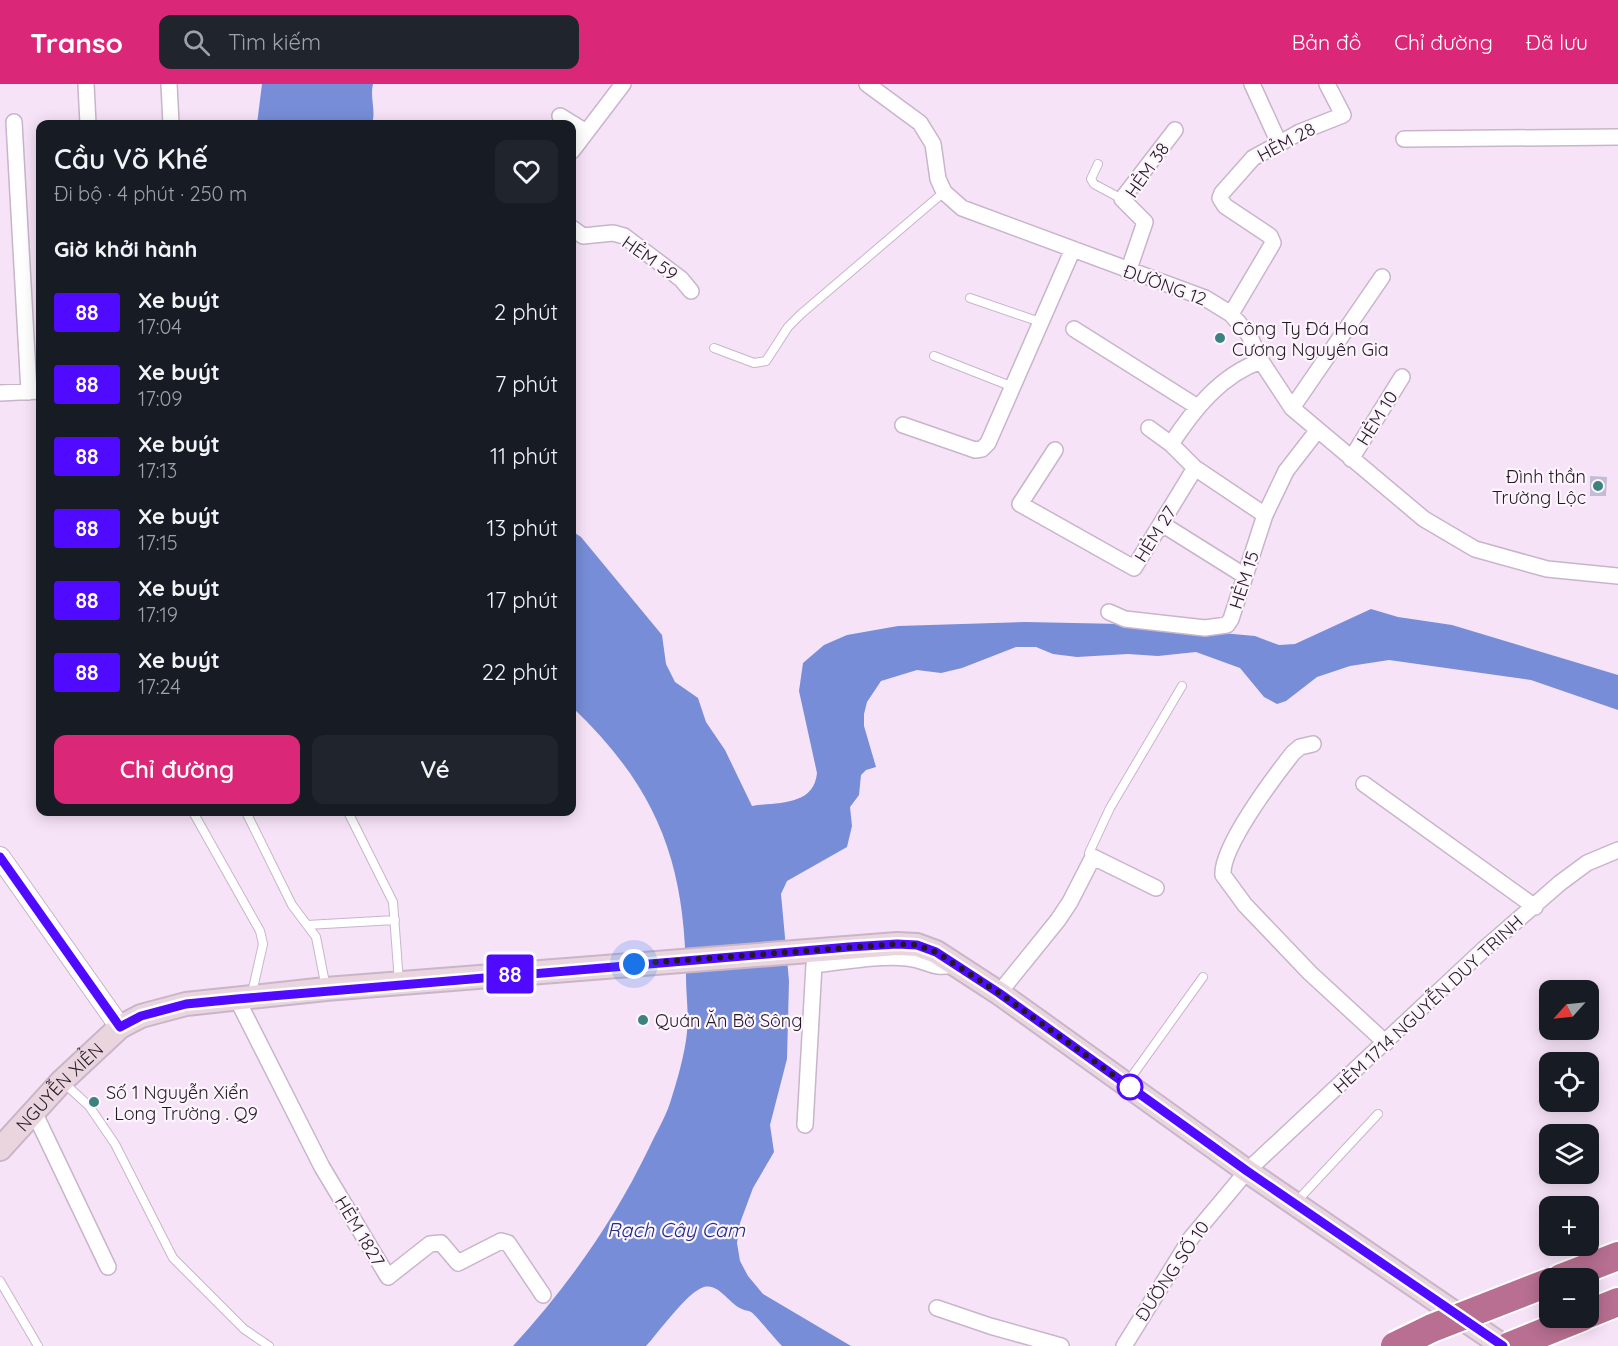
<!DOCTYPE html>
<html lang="vi">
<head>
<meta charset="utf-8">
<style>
  :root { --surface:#171b24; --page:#20242c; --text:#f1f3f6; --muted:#9ea1a6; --accent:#db2777 }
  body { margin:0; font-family:Quicksand,sans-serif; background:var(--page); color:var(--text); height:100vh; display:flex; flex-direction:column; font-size:22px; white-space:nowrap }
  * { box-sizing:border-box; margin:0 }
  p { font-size:20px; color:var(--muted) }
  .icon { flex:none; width:33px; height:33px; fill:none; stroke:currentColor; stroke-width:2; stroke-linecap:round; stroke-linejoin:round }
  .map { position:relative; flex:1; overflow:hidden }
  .panel { position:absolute; left:36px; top:36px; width:540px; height:696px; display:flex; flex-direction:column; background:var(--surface); border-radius:12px; box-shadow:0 3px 15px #0003 }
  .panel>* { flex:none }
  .badge { padding:0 12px; border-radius:4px; font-size:21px; line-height:39px }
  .needle { width:39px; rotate:243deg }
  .tools { position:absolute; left:1539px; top:896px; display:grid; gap:12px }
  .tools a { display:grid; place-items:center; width:60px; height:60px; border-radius:12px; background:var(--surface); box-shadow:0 3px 15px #0003; font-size:30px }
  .you { position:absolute; width:30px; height:30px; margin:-15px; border:4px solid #fff; border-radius:50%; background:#1a73e8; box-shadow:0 0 0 9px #1a73e833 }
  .map>.badge { position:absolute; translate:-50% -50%; box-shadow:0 0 0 3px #fff }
  h2 { padding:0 18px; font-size:22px; line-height:54px }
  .round { display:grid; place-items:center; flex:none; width:63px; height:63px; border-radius:12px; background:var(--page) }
  .overview { display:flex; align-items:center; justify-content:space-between; height:102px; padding:0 18px }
  h1 { font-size:28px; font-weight:600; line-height:45px }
  .action { display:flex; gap:12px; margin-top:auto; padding:12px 18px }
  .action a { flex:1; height:69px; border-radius:12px; background:var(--accent); color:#fff; font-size:24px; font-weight:600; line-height:69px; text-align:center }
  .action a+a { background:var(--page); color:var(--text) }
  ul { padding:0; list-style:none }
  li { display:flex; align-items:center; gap:18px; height:72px; padding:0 18px }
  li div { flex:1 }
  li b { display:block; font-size:22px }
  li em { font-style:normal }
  li .badge { min-width:66px; font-weight:700; text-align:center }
  header { display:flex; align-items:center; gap:36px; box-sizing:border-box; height:84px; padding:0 30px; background:var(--accent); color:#fff }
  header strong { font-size:28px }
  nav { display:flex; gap:33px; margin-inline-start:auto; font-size:21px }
  .search { width:420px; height:54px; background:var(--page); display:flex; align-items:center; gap:15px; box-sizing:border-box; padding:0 21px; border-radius:12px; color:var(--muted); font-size:22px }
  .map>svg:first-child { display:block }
  .water { fill:#778dd7 }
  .building { fill:#c2bcd5 }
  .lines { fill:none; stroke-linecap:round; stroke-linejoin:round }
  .service-casing { stroke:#c8b5ca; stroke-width:10 }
  .minor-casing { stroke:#c8b5ca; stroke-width:18 }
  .tertiary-casing { stroke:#c8b5ca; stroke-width:22 }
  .secondary-casing { stroke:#c8b5ca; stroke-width:26 }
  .motorway-casing { stroke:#fff; stroke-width:32 }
  .service { stroke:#fff; stroke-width:8 }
  .minor { stroke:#fff; stroke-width:15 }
  .tertiary { stroke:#fff; stroke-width:20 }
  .secondary { stroke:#ead4de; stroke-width:22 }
  .motorway { stroke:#b86f91; stroke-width:28 }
  .motorway-bridge-casing { stroke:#fff; stroke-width:32; stroke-linecap:butt }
  .motorway-bridge { stroke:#b86f91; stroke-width:28 }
  .line-casing { stroke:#fff; stroke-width:14 }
  .line { stroke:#4f0aff; stroke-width:9 }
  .walk { stroke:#221b23; stroke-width:6; stroke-dasharray:0 10.8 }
  .poi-dot { fill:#3c8380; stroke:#fdf4fd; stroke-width:2 }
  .stop-dot { fill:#fff; stroke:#4f0aff; stroke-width:3 }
  .labels { text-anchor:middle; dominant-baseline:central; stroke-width:4.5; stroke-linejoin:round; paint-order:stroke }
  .street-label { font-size:18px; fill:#221b23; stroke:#fdf4fd }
  .poi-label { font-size:18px; fill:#221b23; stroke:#fdf4fd; text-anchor:start }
  .water-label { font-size:20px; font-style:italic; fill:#202c82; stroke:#fdf4fd }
</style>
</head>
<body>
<header>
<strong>Transo</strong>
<div class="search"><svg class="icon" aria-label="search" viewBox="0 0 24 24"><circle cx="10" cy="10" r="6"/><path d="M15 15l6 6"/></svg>Tìm kiếm</div>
<nav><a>Bản đồ</a><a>Chỉ đường</a><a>Đã lưu</a></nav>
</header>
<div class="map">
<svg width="1618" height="1262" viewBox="0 0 1618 1262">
  <rect width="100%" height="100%" fill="#f7e3f8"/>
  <!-- water -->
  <path class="water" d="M262 0H373C370 13 375 23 373 36L367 37 366 40H257Z
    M572 447 581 453 662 551 666 580 675 598 698 614 706 638 725 666 752 722C778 718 814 722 817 689L799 607 803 579 824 561 847 551 898 542 1026 538 1121 540 1255 552 1279 561 1295 560 1371 525 1398 533 1452 541 1618 591V626L1531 596 1389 576 1350 582 1317 593 1286 617 1277 620 1264 613 1240 584 1196 568 1158 572 1128 570 1077 573 1053 570 1036 563H1016L962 584 941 589 917 586 881 597 867 618 864 630V642L876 683 866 686 861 691 859 711 850 723 852 742 847 763 787 797 781 810 789 897 787 975 770 1041 774 1068 753 1104 740 1139 737 1159 740 1177 748 1192 763 1210 851 1262H782C776 1256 754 1229 751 1228 748 1226 745 1227 742 1225 729 1220 719 1199 704 1203 688 1207 658 1249 646 1262H513C568 1202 614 1137 649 1064 656 1049 665 1034 670 1019 677 997 685 970 687 948 689 930 686 911 686 893 685 777 657 704 572 623Z"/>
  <!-- building -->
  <path class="building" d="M1590 392 1607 393 1606 412H1590Z"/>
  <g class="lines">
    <!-- service casing -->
    <g class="service-casing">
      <path id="service" d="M1098 80 1091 95 1094 100 1122 115
        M970 214 1040 238
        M714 264 754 279 766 277 788 243 801 230 944 108
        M934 272 1013 303
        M193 728 260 847 263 860 252 909
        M246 728 292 821 316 853 326 904
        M348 728 393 818 399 898
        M1093 773 1089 769 1110 724 1182 602
        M307 841 395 836
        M63 998 89 1022 115 1060 173 1174 244 1245 269 1262
        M1127 999 1203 893
        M1297 1117 1378 1030
        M0 1197 38 1262"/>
    </g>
    <!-- minor casing -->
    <g class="minor-casing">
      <path id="minor" d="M86 0 88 40
        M169 0 171 40
        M867 0 920 39 933 60 938 95 944 108 962 124 1205 214 1231 230 1249 251 1261 277 1292 324 1424 435 1475 465 1547 485 1618 492
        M1252 0 1279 59
        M560 32 586 48
        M14 38 29 308
        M1404 55 1618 53
        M572 67 623 0
        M572 144 583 152 613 149 624 152 681 195 691 207
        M1128 188 1145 138 1122 115 1175 46
        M1231 230 1273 159 1270 152 1225 122 1220 114 1222 109 1253 74 1300 48 1343 31 1327 0
        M1074 245 1196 322
        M0 309 40 307
        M1292 324 1382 193
        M903 341 975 366 982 365 988 359 1073 165
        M1149 344 1171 360
        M1055 366 1020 420 1134 484 1195 384 1171 360C1194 325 1221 291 1261 277
        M1351 375 1402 293
        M1195 384 1265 431
        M1162 440 1245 492
        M1109 528 1125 535 1205 544 1227 541 1231 535 1265 431 1286 387 1317 347
        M1313 660 1300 663 1293 669C1274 693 1221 763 1223 791L1245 821 1310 889 1386 959
        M1364 700 1535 823
        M999 909 1058 836 1070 818 1093 773 1156 804
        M237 915 322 1083 388 1193 430 1160 441 1159 458 1179 501 1157 508 1159 543 1211
        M34 1028 108 1183
        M805 1041 814 881C844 878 877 871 907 874 930 876 929 886 956 881
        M937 1224 990 1242 1061 1262
        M1124 1262 1191 1154 1247 1087 1483 866 1560 799 1587 779 1618 766"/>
    </g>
    <!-- tertiary casing -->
    <g class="tertiary-casing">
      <path id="tertiary" d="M0 773 120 943"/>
    </g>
    <!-- secondary casing -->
    <g class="secondary-casing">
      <g id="secondary">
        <path id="s1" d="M0 1065 62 997 120 943 141 932 186 920 326 905 897 860 917 861 936 868 999 909 1247 1087 1503 1262"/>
      </g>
    </g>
    <!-- motorway casing -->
    <g class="motorway-casing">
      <path id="motorway" d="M1561 1194 1618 1172
        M1588 1230 1618 1218
        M1510 1262 1582 1233"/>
    </g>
    <!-- service -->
    <use href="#service" class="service"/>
    <!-- minor -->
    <use href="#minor" class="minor"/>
    <!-- tertiary -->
    <use href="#tertiary" class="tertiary"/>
    <!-- secondary -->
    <use href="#secondary" class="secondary"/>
    <!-- motorway -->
    <use href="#motorway" class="motorway"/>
    <!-- motorway-bridge casing -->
    <g class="motorway-bridge-casing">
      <path id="motorway-bridge" d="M1395 1262 1432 1244 1550 1198"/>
    </g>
    <!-- motorway-bridge -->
    <use href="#motorway-bridge" class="motorway-bridge"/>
  </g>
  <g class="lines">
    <!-- line casing -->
    <g class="line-casing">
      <path id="line" d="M0 773 120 943 141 932 186 920 237 915 849 863 897 860 917 861 936 868 999 909 1247 1087 1503 1262"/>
    </g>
    <!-- line -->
    <use href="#line" class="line"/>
    <!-- walk -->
    <path class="walk" d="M634 880 897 860 917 861 936 868 999 909 1130 1003"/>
  </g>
  <!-- markers -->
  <g class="poi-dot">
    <circle cx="1220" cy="254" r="6"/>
    <circle cx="1598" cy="402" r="6"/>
    <circle cx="643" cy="936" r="6"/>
    <circle cx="94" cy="1018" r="6"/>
  </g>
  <circle class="stop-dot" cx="1130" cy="1003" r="12"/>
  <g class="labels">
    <!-- street labels -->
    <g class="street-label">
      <text transform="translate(1286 58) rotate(-28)">HẺM 28</text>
      <text transform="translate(1147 86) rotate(-55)">HẺM 38</text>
      <text transform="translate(650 174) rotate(35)">HẺM 59</text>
      <text transform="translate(1165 201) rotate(20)">ĐƯỜNG 12</text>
      <text transform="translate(1377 334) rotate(-58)">HẺM 10</text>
      <text transform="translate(1155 450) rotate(-58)">HẺM 27</text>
      <text transform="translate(1244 496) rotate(-72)">HẺM 15</text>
      <text transform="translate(1428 920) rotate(-43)">HẺM 1714 NGUYỄN DUY TRINH</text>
      <text stroke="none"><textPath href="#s1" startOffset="86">NGUYỄN XIỂN</textPath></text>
      <text transform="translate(360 1147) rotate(59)">HẺM 1827</text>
      <text transform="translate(1172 1187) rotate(-56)">ĐƯỜNG SỐ 10</text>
    </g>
    <!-- poi labels -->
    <g class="poi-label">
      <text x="1232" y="244">Công Ty Đá Hoa<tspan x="1232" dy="21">Cương Nguyên Gia</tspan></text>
      <text x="1586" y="392" text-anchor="end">Đình thần<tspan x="1586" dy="21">Trường Lộc</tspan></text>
      <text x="655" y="936">Quán Ăn Bờ Sông</text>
      <text x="106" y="1008">Số 1 Nguyễn Xiển<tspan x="106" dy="21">. Long Trường . Q9</tspan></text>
    </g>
    <!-- water labels -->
    <g class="water-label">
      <text x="676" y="1145">Rạch Cây Cam</text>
    </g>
  </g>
</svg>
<div class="tools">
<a><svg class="needle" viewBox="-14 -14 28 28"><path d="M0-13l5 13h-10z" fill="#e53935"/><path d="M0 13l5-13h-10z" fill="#9ea1a6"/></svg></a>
<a><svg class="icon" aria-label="locate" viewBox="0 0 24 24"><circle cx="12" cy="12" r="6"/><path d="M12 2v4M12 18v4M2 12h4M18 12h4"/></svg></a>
<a><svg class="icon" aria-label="layers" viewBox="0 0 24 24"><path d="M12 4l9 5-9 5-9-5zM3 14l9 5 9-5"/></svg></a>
<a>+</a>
<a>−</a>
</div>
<div class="you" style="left:634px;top:880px"></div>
<b class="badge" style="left:510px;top:890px;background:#4f0aff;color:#fff">88</b>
<section class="panel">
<div class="overview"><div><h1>Cầu Võ Khế</h1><p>Đi bộ · 4 phút · 250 m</p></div><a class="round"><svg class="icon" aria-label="heart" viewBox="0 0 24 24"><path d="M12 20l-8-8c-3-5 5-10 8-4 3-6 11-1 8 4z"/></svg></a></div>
<h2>Giờ khởi hành</h2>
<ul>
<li><span class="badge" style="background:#4f0aff;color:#fff">88</span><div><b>Xe buýt</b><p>17:04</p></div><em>2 phút</em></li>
<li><span class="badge" style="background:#4f0aff;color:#fff">88</span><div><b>Xe buýt</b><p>17:09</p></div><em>7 phút</em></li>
<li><span class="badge" style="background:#4f0aff;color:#fff">88</span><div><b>Xe buýt</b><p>17:13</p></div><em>11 phút</em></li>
<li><span class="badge" style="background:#4f0aff;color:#fff">88</span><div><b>Xe buýt</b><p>17:15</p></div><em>13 phút</em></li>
<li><span class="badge" style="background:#4f0aff;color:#fff">88</span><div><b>Xe buýt</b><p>17:19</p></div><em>17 phút</em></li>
<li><span class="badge" style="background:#4f0aff;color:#fff">88</span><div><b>Xe buýt</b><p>17:24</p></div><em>22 phút</em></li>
</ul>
<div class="action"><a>Chỉ đường</a><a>Vé</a></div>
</section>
</div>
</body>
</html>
